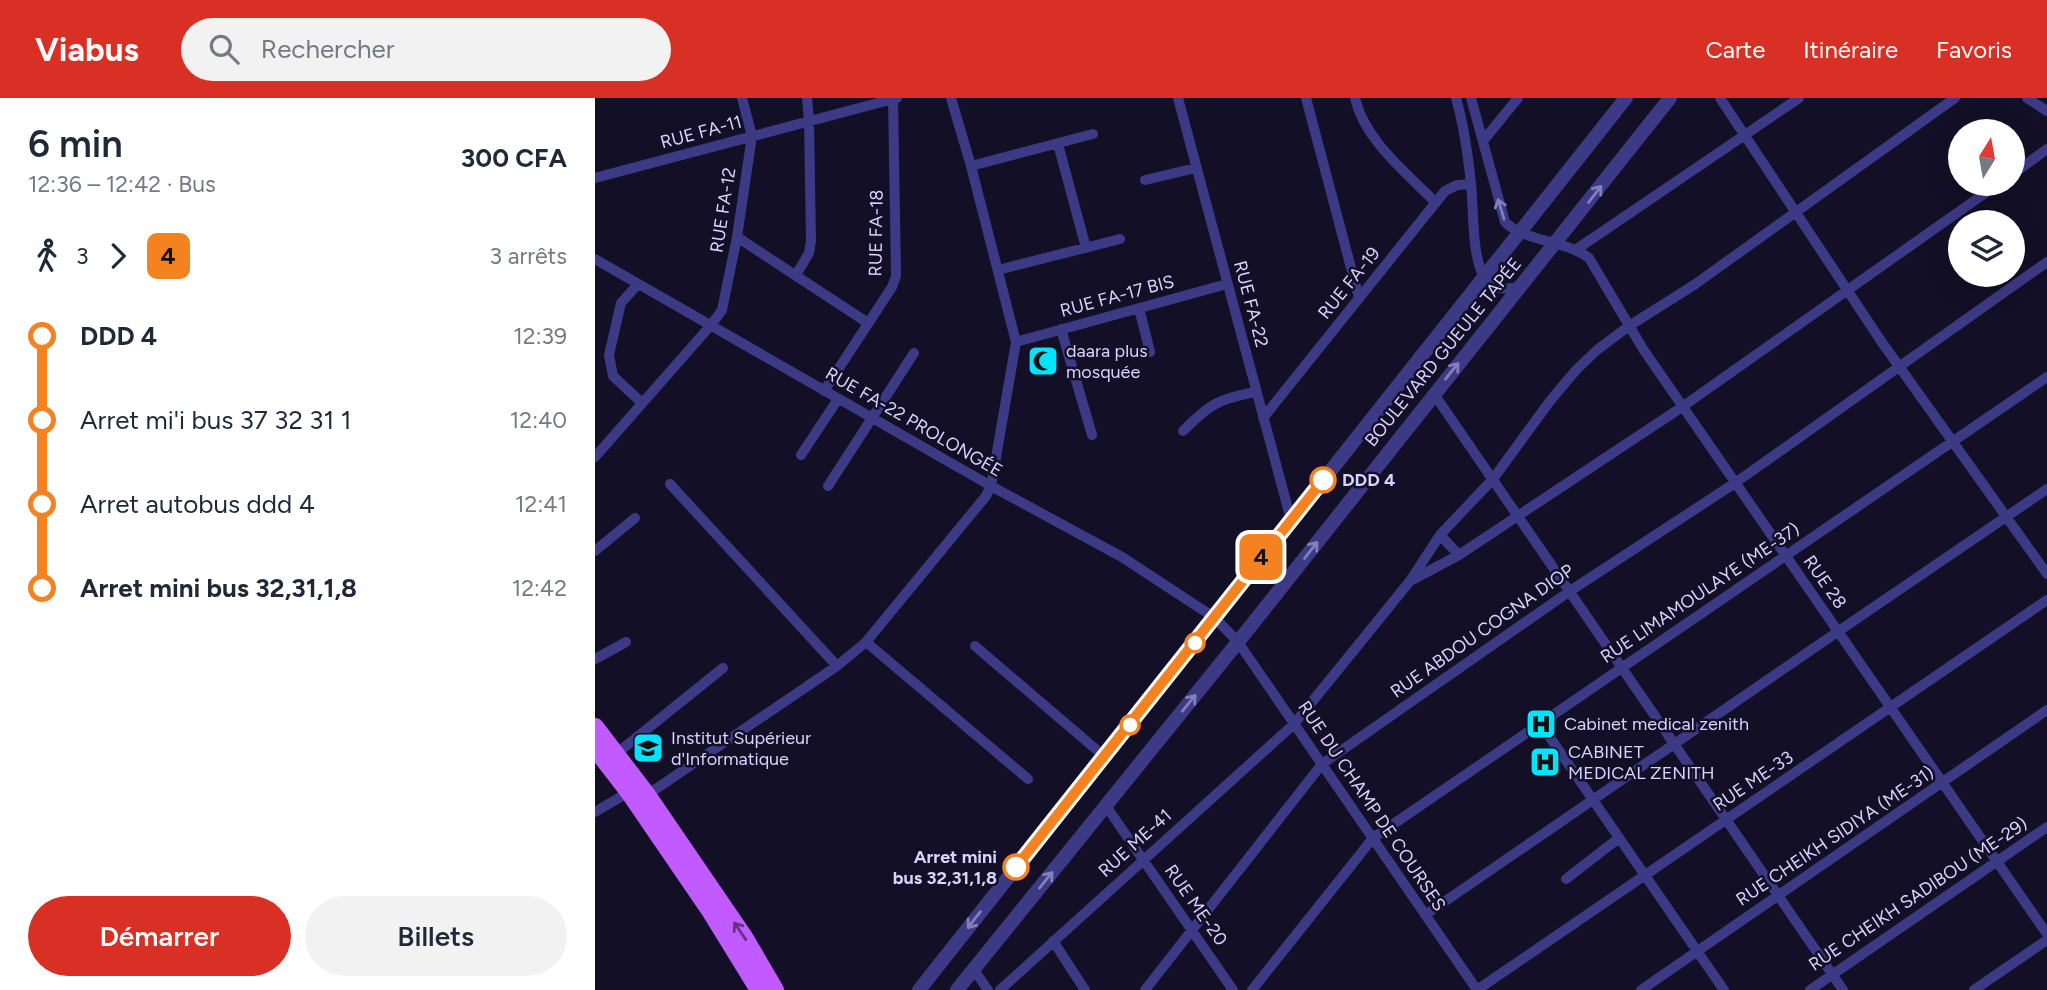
<!DOCTYPE html>
<html lang="fr">
<head>
<meta charset="utf-8">
<style>
  :root { --surface:#fff; --page:#f2f2f3; --text:#1f2937; --muted:#747a83; --accent:#d93025 }
  body { margin:0; font-family:Figtree,sans-serif; background:var(--page); color:var(--text); height:100vh; display:flex; flex-direction:column; font-size:26px; white-space:nowrap }
  * { box-sizing:border-box; margin:0 }
  p { font-size:23px; color:var(--muted) }
  .icon { flex:none; width:38px; height:38px; fill:none; stroke:currentColor; stroke-width:2; stroke-linecap:round; stroke-linejoin:round }
  .map { position:relative; flex:1; overflow:hidden }
  .side { display:flex; flex-direction:column; background:var(--surface); width:595px }
  .side>* { flex:none }
  .badge { padding:0 14px; border-radius:10px; font-size:24px; line-height:46px }
  .needle { width:46px; rotate:11deg }
  .tools { position:absolute; left:1353px; top:21px; display:grid; gap:14px }
  .tools a { display:grid; place-items:center; width:77px; height:77px; border-radius:50%; background:var(--surface); box-shadow:0 7px 28px #0002; font-size:35px }
  .map>.badge { position:absolute; translate:-50% -50%; box-shadow:0 0 0 4px #fff }
  .legs { display:flex; align-items:center; gap:10px; height:77px; padding:0 28px; font-size:23px }
  .legs p { margin-inline-start:auto }
  .overview { display:flex; align-items:center; justify-content:space-between; height:119px; padding:0 28px }
  h1 { font-size:38px; font-weight:600; line-height:52px }
  .action { display:flex; gap:14px; margin-top:auto; padding:14px 28px }
  .action a { flex:1; height:80px; border-radius:42px; background:var(--accent); color:#fff; font-size:28px; font-weight:600; line-height:80px; text-align:center }
  .action a+a { background:var(--page); color:var(--text) }
  ul { padding:0 28px; list-style:none }
  li { display:flex; align-items:center; gap:24px; height:84px; font-size:26px }
  li i { display:grid; place-items:center; width:10px; height:100%; margin:0 9px; background:currentColor }
  li i::after { content:''; width:18px; height:18px; margin:-9px; border:5px solid; border-radius:50%; background:var(--surface) }
  li p { margin-inline-start:auto }
  li:first-child i { background:linear-gradient(#0000 50%,currentColor 0) }
  li:last-child i { background:linear-gradient(currentColor 50%,#0000 0) }
  header { display:flex; align-items:center; gap:42px; box-sizing:border-box; height:98px; padding:0 35px; background:var(--accent); color:#fff }
  header strong { font-size:33px }
  nav { display:flex; gap:38px; margin-inline-start:auto; font-size:24px }
  .search { width:490px; height:63px; background:var(--page); display:flex; align-items:center; gap:18px; box-sizing:border-box; padding:0 24px; border-radius:38px; color:var(--muted); font-size:26px }
  main { display:flex; flex:1; min-height:0 }
  .map>svg:first-child { display:block }
  .lines { fill:none; stroke-linecap:round; stroke-linejoin:round }
  .minor { stroke:#3d3a85; stroke-width:10 }
  .tertiary { stroke:#3d3a85; stroke-width:14 }
  .primary { stroke:#c25bff; stroke-width:18 }
  .oneway { stroke:#837fbc }
  .oneway2 { stroke:#623188 }
  .line-1-casing { stroke:#fff; stroke-width:16 }
  .line-1 { stroke:#f58220; stroke-width:10 }
  .stop-1-dot { fill:#fff; stroke:#f58220; stroke-width:3.5 }
  .labels { text-anchor:middle; dominant-baseline:central; stroke-width:5; stroke-linejoin:round; paint-order:stroke }
  .street-label { font-size:18px; fill:#d9d4ff; stroke:#130f26 }
  .poi-label { font-size:18px; fill:#d9d4ff; stroke:#130f26; text-anchor:start }
  .stop-label { font-size:18px; font-weight:bold; fill:#d9d4ff; stroke:#130f26; text-anchor:start }
</style>
</head>
<body>
<header>
<strong>Viabus</strong>
<div class="search"><svg class="icon" aria-label="search" viewBox="0 0 24 24"><circle cx="10" cy="10" r="6"/><path d="M15 15l6 6"/></svg>Rechercher</div>
<nav><a>Carte</a><a>Itinéraire</a><a>Favoris</a></nav>
</header>
<main>
<section class="side">
<div class="overview"><div><h1>6 min</h1><p>12:36 – 12:42 · Bus</p></div><b>300 CFA</b></div>
<div class="legs"><svg class="icon" aria-label="walk" viewBox="0 0 24 24"><circle cx="13" cy="4" r="2"/><path d="M13 8l-2 6 4 7M11 14l-3 7M7 12l3-4h3l4 4"/></svg>3<svg class="icon" aria-label="forward" viewBox="0 0 24 24"><path d="M9 5l7 7-7 7"/></svg><b class="badge" style="background:#f58220;color:#111">4</b><p>3 arrêts</p></div>
<ul>
<li><i style="color:#f58220"></i><b>DDD 4</b><p>12:39</p></li>
<li><i style="color:#f58220"></i><span>Arret mi'i bus 37 32 31 1</span><p>12:40</p></li>
<li><i style="color:#f58220"></i><span>Arret autobus ddd 4</span><p>12:41</p></li>
<li><i style="color:#f58220"></i><b>Arret mini bus 32,31,1,8</b><p>12:42</p></li>
</ul>
<div class="action"><a>Démarrer</a><a>Billets</a></div>
</section>
<div class="map">
<svg width="1452" height="892" viewBox="0 0 1452 892">
  <rect width="100%" height="100%" fill="#130f26"/>
  <g class="lines">
    <!-- minor -->
    <path class="minor" d="M583 0 696 422
      M711 0 764 200
      M760 0C770 43 811 74 841 105
      M861 0C869 28 873 57 876 86 879 111 876 161 891 182 898 193 914 191 925 189
      M876 0 910 124C928 143 970 142 994 160L1048 251 1452 836
      M1125 0 1286 243 1452 476
      M1432 0 1452 13
      M888 43 923 0
      M463 46 491 150
      M376 68 498 36
      M1418 76 1452 51
      M0 80 302 0
      M550 82 601 70
      M142 139 273 225
      M982 151 1204 0
      M0 161 396 388 527 459 620 520 643 544 882 892
      M403 172 525 141
      M201 177 214 155 216 143 214 23 212 0
      M43 186 26 205 14 257 18 278 47 305
      M544 210 555 254
      M466 231 497 337
      M421 244 632 186
      M229 293 297 189 301 178 298 0
      M839 296 1248 892
      M668 320 850 93 862 87 876 86
      M588 333C615 306 623 301 661 294
      M206 357 243 301
      M0 359 116 227 127 212 142 139 157 38 147 0
      M75 386 242 568
      M233 388 319 255
      M845 437 864 457
      M0 453 40 420
      M817 482 864 457 1087 309 1403 86
      M271 544 433 681
      M380 548 510 659
      M0 561 31 544
      M945 625 1129 892
      M21 656 128 570
      M52 697 242 568 271 544 391 398 396 388 421 244 376 68 356 0
      M511 708 638 892
      M0 714 34 694
      M971 781 1024 740
      M830 817C1038 675 1244 532 1452 391
      M458 843 490 892
      M379 872 393 892
      M405 892 699 626 815 483 845 437 898 381 955 303 981 272 1002 252 1034 228 1099 187 1360 0
      M550 892 727 666 975 493 1140 385 1452 164
      M657 892 778 740 1452 279
      M882 892 1452 502
      M1046 892 1452 612
      M1215 892 1452 729
      M1379 892 1452 842"/>
    <!-- tertiary -->
    <path class="tertiary" d="M324 892 1031 0
      M362 892 643 544 1075 0"/>
    <!-- primary -->
    <path class="primary" d="M0 629 52 697 149 839 180 892
      M0 650 34 694 116 814 164 892"/>
  </g>
  <!-- one-way arrows -->
  <defs><path id="oneway-shaft" d="M-6 0H5M1.5-3L5.5 0L1.5 3" fill="none" stroke-width="1.6" stroke-linecap="round" stroke-linejoin="round" transform="scale(1.75)"/></defs>
  <g class="oneway">
    <use href="#oneway-shaft" transform="translate(1000 96) rotate(-52)"/>
    <use href="#oneway-shaft" transform="translate(906 111) rotate(-107)"/>
    <use href="#oneway-shaft" transform="translate(857 273) rotate(-51)"/>
    <use href="#oneway-shaft" transform="translate(716 452) rotate(-52)"/>
    <use href="#oneway-shaft" transform="translate(594 605) rotate(-51)"/>
    <use href="#oneway-shaft" transform="translate(451 782) rotate(-51)"/>
    <use href="#oneway-shaft" transform="translate(379 822) rotate(128)"/>
  </g>
  <use class="oneway2" href="#oneway-shaft" transform="translate(145 833) rotate(-124)"/>
  <g class="lines">
    <!-- line-1 casing -->
    <g class="line-1-casing">
      <path id="line-1" d="M421 769 728 382"/>
    </g>
    <!-- line-1 -->
    <use href="#line-1" class="line-1"/>
  </g>
  <!-- icons -->
  <defs>
    <g id="mosque-square" transform="scale(1.575)"><rect x="-9" y="-9" width="18" height="18" rx="4" fill="#00e5ff" stroke="#130f26"/><path d="M3.5-4.9A6 6 0 1 0 3.5 4.9A5 5 0 1 1 3.5-4.9Z" fill="#111"/></g>
    <g id="hospital-square" transform="scale(1.575)"><rect x="-9" y="-9" width="18" height="18" rx="4" fill="#00e5ff" stroke="#130f26"/><path d="M-5-5h3v3.5h4V-5h3V5h-3V1.5h-4V5h-3Z" fill="#111"/></g>
    <g id="university-square" transform="scale(1.575)"><rect x="-9" y="-9" width="18" height="18" rx="4" fill="#00e5ff" stroke="#130f26"/><path d="M0-5L7-2L0 1L-7-2ZM-4 1L0 2.5L4 1V4Q0 6-4 4Z" fill="#111"/></g>
  </defs>
  <g fill-rule="evenodd">
    <use href="#mosque-square" x="448" y="263"/>
    <use href="#hospital-square" x="946" y="626"/>
    <use href="#university-square" x="53" y="650"/>
    <use href="#hospital-square" x="950" y="664"/>
  </g>
  <!-- markers -->
  <g class="stop-1-dot">
    <circle cx="728" cy="382" r="12"/>
    <circle cx="600" cy="545" r="9"/>
    <circle cx="535" cy="627" r="9"/>
    <circle cx="421" cy="769" r="12"/>
  </g>
  <g class="labels">
    <!-- street labels -->
    <g class="street-label">
      <text transform="translate(106 34) rotate(-15)">RUE FA-11</text>
      <text transform="translate(128 112) rotate(-81)">RUE FA-12</text>
      <text transform="translate(281 135) rotate(-89)">RUE FA-18</text>
      <text transform="translate(754 185) rotate(-51)">RUE FA-19</text>
      <text transform="translate(522 198) rotate(-15)">RUE FA-17 BIS</text>
      <text transform="translate(656 206) rotate(75)">RUE FA-22</text>
      <text transform="translate(848 254) rotate(-51)">BOULEVARD GUEULE TAPÉE</text>
      <text transform="translate(319 324) rotate(30)">RUE FA-22 PROLONGÉE</text>
      <text transform="translate(1230 484) rotate(55)">RUE 28</text>
      <text transform="translate(1105 495) rotate(-34)">RUE LIMAMOULAYE (ME-37)</text>
      <text transform="translate(887 533) rotate(-35)">RUE ABDOU COGNA DIOP</text>
      <text transform="translate(1158 683) rotate(-34)">RUE ME-33</text>
      <text transform="translate(777 708) rotate(56)">RUE DU CHAMP DE COURSES</text>
      <text transform="translate(1240 738) rotate(-34)">RUE CHEIKH SIDIYA (ME-31)</text>
      <text transform="translate(540 745) rotate(-42)">RUE ME-41</text>
      <text transform="translate(1323 796) rotate(-34)">RUE CHEIKH SADIBOU (ME-29)</text>
      <text transform="translate(601 807) rotate(55)">RUE ME-20</text>
    </g>
    <!-- poi labels -->
    <g class="poi-label">
      <text x="471" y="253">daara plus<tspan x="471" dy="21">mosquée</tspan></text>
      <text x="969" y="626">Cabinet medical zenith</text>
      <text x="76" y="640">Institut Supérieur<tspan x="76" dy="21">d'Informatique</tspan></text>
      <text x="973" y="654">CABINET<tspan x="973" dy="21">MEDICAL ZENITH</tspan></text>
    </g>
    <!-- stop labels -->
    <g class="stop-label">
      <text x="747" y="382">DDD 4</text>
      <text x="402" y="759" text-anchor="end">Arret mini<tspan x="402" dy="21">bus 32,31,1,8</tspan></text>
    </g>
  </g>
</svg>
<div class="tools">
<a><svg class="needle" viewBox="-14 -14 28 28"><path d="M0-13l5 13h-10z" fill="#e53935"/><path d="M0 13l5-13h-10z" fill="#747a83"/></svg></a>
<a><svg class="icon" aria-label="layers" viewBox="0 0 24 24"><path d="M12 4l9 5-9 5-9-5zM3 14l9 5 9-5"/></svg></a>
</div>
<b class="badge" style="left:666px;top:459px;background:#f58220;color:#111">4</b>
</div>
</main>
</body>
</html>
